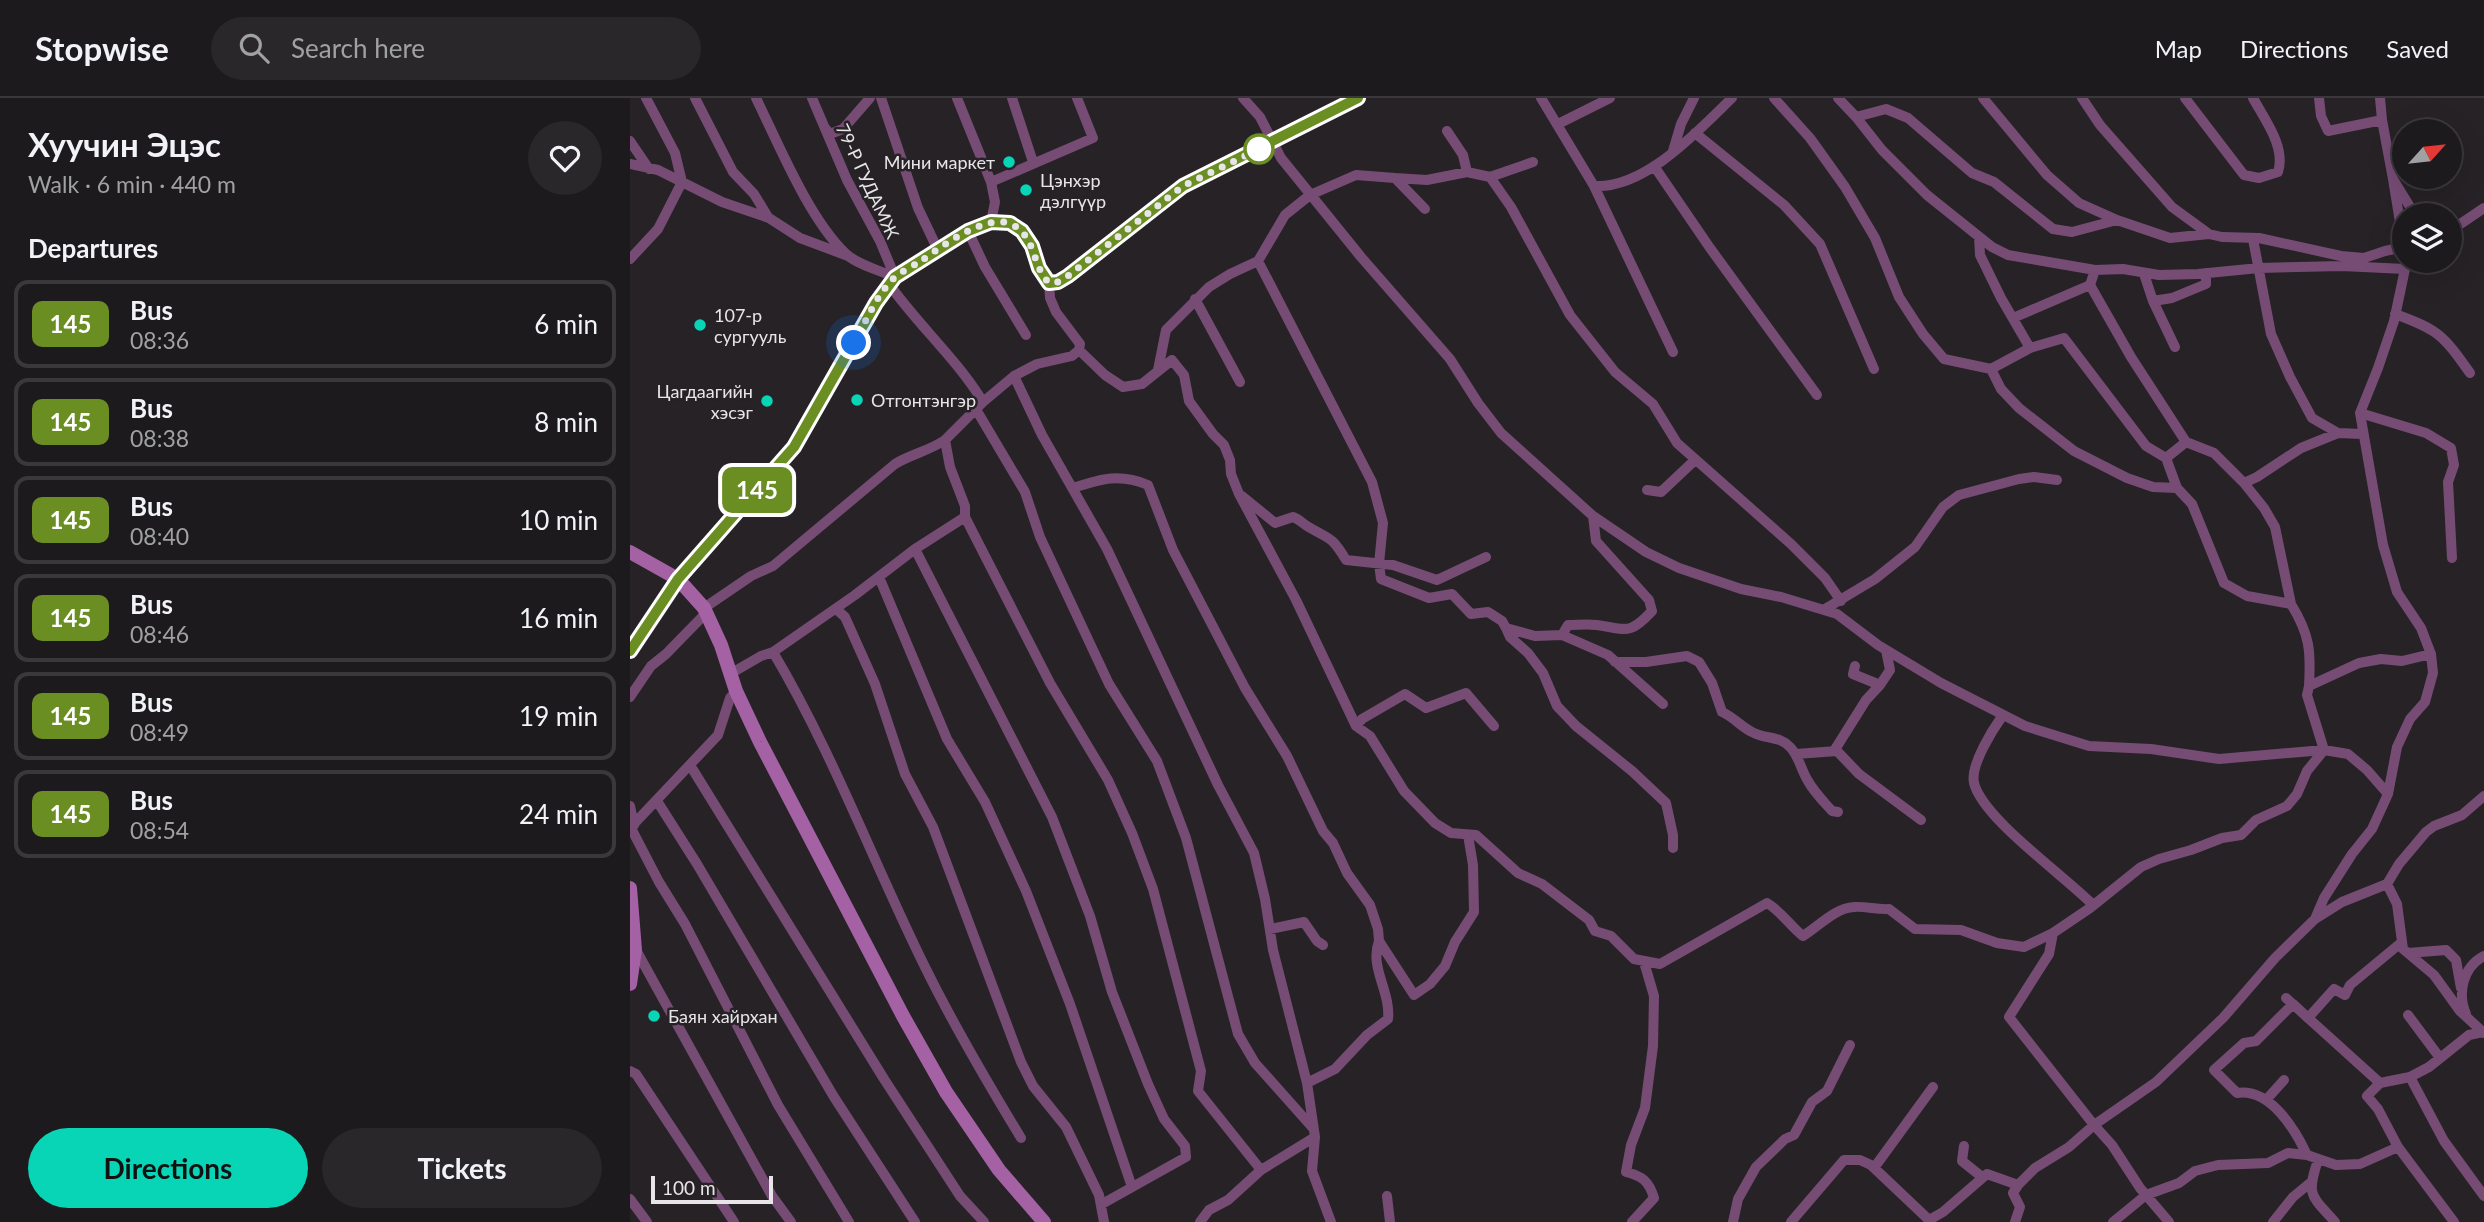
<!DOCTYPE html>
<html lang="en">
<head>
<meta charset="utf-8">
<style>
  :root { --surface:#1c1a1c; --page:#292729; --text:#f1f3f6; --muted:#a0a1a3; --line:#3a383b; --accent:#07d5b6 }
  body { margin:0; font-family:Lato,sans-serif; background:var(--page); color:var(--text); height:100vh; display:flex; flex-direction:column; font-size:26px; white-space:nowrap }
  * { box-sizing:border-box; margin:0 }
  p { font-size:23px; color:var(--muted) }
  .icon { flex:none; width:38px; height:38px; fill:none; stroke:currentColor; stroke-width:2; stroke-linecap:round; stroke-linejoin:round }
  .map { position:relative; flex:1; overflow:hidden }
  .panel { display:flex; flex-direction:column; background:var(--surface); width:630px }
  .panel>* { flex:none }
  .badge { padding:0 14px; border-radius:10px; font-size:24px; line-height:46px }
  .needle { width:46px; rotate:63deg }
  .tools { position:absolute; left:1762px; top:21px; display:grid; gap:14px }
  .tools a { display:grid; place-items:center; width:70px; height:70px; border-radius:50%; background:var(--surface); box-shadow:0 7px 28px #0002,0 0 0 2px var(--line); font-size:35px }
  .scale { position:absolute; left:21px; bottom:18px; width:122px; box-sizing:border-box; padding-left:7px; border:4px solid #e7e5e7; border-top:0; font-size:19px; line-height:24px; white-space:nowrap; color:#e7e5e7; -webkit-text-stroke:5px #262226; paint-order:stroke }
  .you { position:absolute; width:35px; height:35px; margin:-18px; border:5px solid #fff; border-radius:50%; background:#1a73e8; box-shadow:0 0 0 10px #1a73e833 }
  .map>.badge { position:absolute; translate:-50% -50%; box-shadow:0 0 0 4px #fff }
  h2 { padding:0 28px; font-size:26px; line-height:63px }
  .round { display:grid; place-items:center; flex:none; width:74px; height:74px; border-radius:37px; background:var(--page) }
  .head { display:flex; align-items:center; justify-content:space-between; height:119px; padding:0 28px }
  h1 { font-size:33px; font-weight:700; line-height:52px }
  .button { display:flex; gap:14px; margin-top:auto; padding:14px 28px }
  .button a { flex:1; height:80px; border-radius:42px; background:var(--accent); color:#111; font-size:28px; font-weight:700; line-height:80px; text-align:center }
  .button a+a { background:var(--page); color:var(--text) }
  ul { padding:0; list-style:none }
  li { display:flex; align-items:center; gap:21px; height:88px; margin:0 14px 10px; padding:0 14px; border:4px solid var(--line); border-radius:14px }
  li div { flex:1 }
  li b { display:block; font-size:26px }
  li em { font-style:normal }
  li .badge { min-width:77px; font-weight:700; text-align:center }
  header { display:flex; align-items:center; gap:42px; box-sizing:border-box; height:98px; padding:0 35px; background:var(--surface); border-bottom:2px solid var(--line) }
  header strong { font-size:33px }
  nav { display:flex; gap:38px; margin-inline-start:auto; font-size:24px }
  .search { width:490px; height:63px; background:var(--page); display:flex; align-items:center; gap:18px; box-sizing:border-box; padding:0 24px; border-radius:38px; color:var(--muted); font-size:26px }
  main { display:flex; flex:1; min-height:0 }
  .map>svg:first-child { display:block }
  .lines { fill:none; stroke-linecap:round; stroke-linejoin:round }
  .street { stroke:#764c75; stroke-width:10 }
  .secondary { stroke:#a461a4; stroke-width:14 }
  .line-casing { stroke:#fff; stroke-width:16 }
  .line { stroke:#6b8e23; stroke-width:10 }
  .walk { stroke:#e7e5e7; stroke-width:7; stroke-dasharray:0 12.6 }
  .stop-dot { fill:#fff; stroke:#6b8e23; stroke-width:3.5 }
  .poi-dot { fill:#07d5b6; stroke:#262226; stroke-width:2.5 }
  .labels { text-anchor:middle; dominant-baseline:central; stroke-width:5; stroke-linejoin:round; paint-order:stroke }
  .poi-label { font-size:18px; fill:#e7e5e7; stroke:#262226; text-anchor:start }
  .street-label { font-size:18px; fill:#e7e5e7; stroke:#262226 }
</style>
</head>
<body>
<header>
<strong>Stopwise</strong>
<div class="search"><svg class="icon" aria-label="search" viewBox="0 0 24 24"><circle cx="10" cy="10" r="6"/><path d="M15 15l6 6"/></svg>Search here</div>
<nav><a>Map</a><a>Directions</a><a>Saved</a></nav>
</header>
<main>
<section class="panel">
<div class="head"><div><h1>Хуучин Эцэс</h1><p>Walk · 6 min · 440 m</p></div><a class="round"><svg class="icon" aria-label="heart" viewBox="0 0 24 24"><path d="M12 20l-8-8c-3-5 5-10 8-4 3-6 11-1 8 4z"/></svg></a></div>
<h2>Departures</h2>
<ul>
<li><span class="badge" style="background:#6b8e23;color:#fff">145</span><div><b>Bus</b><p>08:36</p></div><em>6 min</em></li>
<li><span class="badge" style="background:#6b8e23;color:#fff">145</span><div><b>Bus</b><p>08:38</p></div><em>8 min</em></li>
<li><span class="badge" style="background:#6b8e23;color:#fff">145</span><div><b>Bus</b><p>08:40</p></div><em>10 min</em></li>
<li><span class="badge" style="background:#6b8e23;color:#fff">145</span><div><b>Bus</b><p>08:46</p></div><em>16 min</em></li>
<li><span class="badge" style="background:#6b8e23;color:#fff">145</span><div><b>Bus</b><p>08:49</p></div><em>19 min</em></li>
<li><span class="badge" style="background:#6b8e23;color:#fff">145</span><div><b>Bus</b><p>08:54</p></div><em>24 min</em></li>
</ul>
<div class="button"><a>Directions</a><a>Tickets</a></div>
</section>
<div class="map">
<svg width="1854" height="1124" viewBox="0 0 1854 1124">
  <rect width="100%" height="100%" fill="#262226"/>
  <g class="lines">
    <!-- street -->
    <path class="street" d="M65 0 103 74 124 96 138 119
      M126 0C149 47 179 121 216 156 228 167 251 173 265 179
      M182 0 217 82 250 143 265 179
      M251 0 288 110 308 152
      M327 0 361 84
      M382 0 403 64
      M613 0 630 19 651 60 731 159 820 261 848 305 871 335 963 418 1016 454 1049 470 1111 491 1151 499 1207 516 1248 547 1311 585 1395 628 1459 648 1521 651 1589 661 1694 652 1718 656 1737 672 1758 696 1742 731 1722 756 1694 800 1685 821 1645 860 1593 920 1526 984 1464 1027 1439 1049 1405 1070 1388 1087 1357 1076 1313 1114 1299 1122 1241 1067 1230 1062H1214L1161 1124
      M911 0 964 88C1015 91 1068 33 1102 0
      M1144 0 1180 40 1215 89 1245 140 1269 199 1293 236 1314 261 1361 271 1400 250 1434 240 1516 348 1536 360 1556 344 1501 259 1460 187 1465 172
      M1208 0 1226 19 1256 11 1278 20 1342 75 1364 84 1423 131 1442 134 1487 122 1540 140 1579 136 1592 139 1629 140 1711 158 1734 160 1755 153 1774 149 1763 81
      M1353 0 1417 77 1449 105 1487 122
      M1452 0 1470 27 1542 109 1579 136
      M1555 0 1614 77 1629 80 1648 74C1656 49 1635 22 1623 0
      M1689 0 1691 18 1698 33 1752 22
      M1750 0 1752 22 1763 81 1785 117
      M1226 19 1252 52 1297 97 1362 149 1378 157 1465 172 1493 171 1529 177 1568 176 1629 170 1712 168 1775 171
      M928 26 980 0
      M196 31 200 36 213 31 240 0
      M817 33 833 57 837 74
      M1065 35 1154 107 1190 146 1244 271
      M0 43 19 71
      M1043 53 1051 26 1064 0
      M0 66 28 72 92 104 139 120 170 140 218 158
      M1024 68 1080 150 1187 297
      M860 79 881 109 940 217 985 274 1023 306 1047 345 1161 446 1195 480 1211 503
      M765 80 797 82 837 74 860 79 903 64
      M964 88 1043 254
      M361 124 365 104 361 84 463 40 447 0
      M338 133 355 169 396 237
      M1820 133 1854 110
      M1349 139 1350 157 1371 200 1400 250
      M1623 141 1641 236 1660 279 1682 320 1708 335 1732 336
      M0 161 28 131 52 84 45 55 16 0
      M628 163 742 384 753 425 749 466 751 481 799 500 822 496 841 516 858 514 872 523 876 530 905 538 932 537 938 527C947 527 958 526 967 527 996 531 999 538 1022 513L1019 502 966 443 963 418
      M1514 176 1523 203
      M259 186C288 227 327 261 353 304
      M565 201 610 284
      M1765 216C1809 232 1813 237 1840 275
      M1383 220 1460 187
      M1545 249 1523 203 1542 200 1576 186V175
      M449 252 475 277 493 289 512 286 542 262 554 277 559 303 583 336 594 347 600 362 601 376 609 396 666 502 726 628 740 638 774 693 805 725 821 735 846 737 888 775 912 786 959 822 965 833 981 838 1004 861 1030 866 1137 805C1152 814 1160 828 1173 838 1189 828 1205 810 1224 809 1236 808 1247 812 1259 811L1285 831 1331 832 1367 845 1394 849 1423 835
      M1361 271 1371 291 1389 310 1444 353 1497 380 1523 389 1547 390
      M528 272 536 232 579 189 600 176 628 163 655 117 680 97 726 77 765 80 795 111
      M384 278 412 337 477 451 588 687 624 755 635 801 643 852 677 985 685 1039 682 1073 701 1124
      M347 313 395 394 410 439 479 586 527 663 556 740 608 936 625 965 682 1029
      M1730 315 1796 335 1821 350 1824 367 1818 384 1822 460
      M1556 344 1584 355 1614 385 1634 410 1645 429 1661 506
      M1536 360 1547 390 1562 406 1594 485 1617 498 1661 506C1680 537 1681 553 1679 588
      M1614 385 1627 379 1671 350 1708 335
      M443 390C471 381 489 375 518 387L543 452 615 590 657 658 693 733 703 745 717 775 740 807 748 831 749 843
      M1017 392 1031 394 1065 362
      M612 398 645 425 663 419C669 421 672 425 677 428 700 442 701 437 716 462L763 467 807 482 856 459
      M335 419 420 585 478 682 502 735 523 791 571 973 568 993 631 1072
      M285 451 422 719 460 818 482 894 518 986 534 1021 555 1048 556 1059 472 1106
      M249 479 317 641 355 704 396 793 440 906 502 1089
      M74 510 121 478 143 468 265 366C281 356 299 353 315 342
      M206 511 215 519 245 586 275 676 303 729 391 964 403 988 436 1029 469 1097 474 1124
      M1195 511 1245 481 1285 449 1313 409 1329 397 1389 381 1404 379 1427 382
      M876 530 880 539 898 555 913 575 927 608 946 628 1002 673 1036 705 1043 737V750
      M932 537 978 557 1033 606
      M143 554C203 655 243 764 295 869 324 928 357 984 391 1040
      M985 564H1016L1057 558 1069 564 1082 585 1092 614C1104 619 1112 630 1124 635 1136 641 1150 638 1160 649 1169 658 1171 672 1178 683 1184 694 1194 704 1202 713L1208 714
      M1225 568 1223 576 1250 587 1260 572 1256 552
      M100 576 131 558 143 554 225 497 285 451 335 419V408L320 369 315 342 353 304 384 278 407 266 442 258 449 252 450 246 426 214 420 200 419 185
      M0 599 21 568 36 556 77 514
      M1373 617C1363 631 1340 667 1344 685 1353 721 1435 778 1463 807
      M726 628 732 621 775 596 796 610 836 595 864 628
      M1204 653 1236 602 1250 587
      M1166 656 1207 653 1229 676 1291 722
      M60 667 254 981 330 1098 354 1124
      M1758 696 1767 649 1780 621 1795 604 1803 575 1801 556 1791 530 1767 494 1753 447 1730 315 1748 270 1764 223 1775 171 1783 163
      M27 703 67 766 204 999 285 1124
      M0 708 4 727
      M0 730 88 637 100 600 106 593
      M1 730 29 784 55 826 148 1007 219 1124
      M1757 786 1767 806 1773 851 1804 877 1830 913 1854 935
      M1685 821 1712 804 1757 786 1769 766 1796 734 1804 728 1832 717 1854 698
      M640 831 674 824 687 843 693 847
      M6 852 142 1098 161 1124
      M1778 855 1816 852 1826 862 1831 890
      M1656 900 1750 985
      M1836 916C1827 895 1833 869 1854 858
      M1778 917 1810 960
      M0 973 6 976 104 1124
      M1780 979 1814 1043 1854 1098
      M677 985 705 971 737 937 758 921C761 894 739 869 749 843L784 897 800 886 815 868 825 844 844 814 843 767 838 737
      M1636 1002 1654 982
      M1334 1048 1332 1063 1352 1079
      M1768 1049 1824 1124
      M1677 1057C1665 1031 1640 990 1607 995L1584 972 1614 945 1626 943 1663 906 1678 920 1704 891 1715 897 1720 887 1772 844
      M1688 1062C1676 1098 1681 1097 1705 1124
      M1244 1070 1303 989
      M757 1098 760 1124
      M0 1101 17 1124
      M570 1124 579 1112 598 1102 631 1072 685 1039
      M1002 1124 1024 1100C1019 1083 1012 1078 996 1074L1001 1047 1015 1010 1023 948 1024 898 1014 864
      M1103 1124 1108 1101 1126 1069 1155 1041 1164 1037 1182 1004 1197 993 1220 947
      M1385 1124 1390 1109 1383 1095 1388 1087
      M1483 1124 1516 1097 1549 1085 1565 1073 1588 1067 1638 1065 1658 1055 1677 1057 1706 1067 1730 1066 1768 1049 1748 1011 1737 998 1750 985 1780 979 1799 969 1839 937 1853 934
      M1539 1124 1510 1090 1482 1047 1464 1027 1379 919 1419 856 1423 835 1460 810 1511 769 1529 761 1561 752 1592 740 1611 737 1626 722 1657 708 1667 696 1677 673 1694 652 1677 597 1679 588 1729 565 1751 561 1772 563 1801 556
      M1643 1124 1663 1099 1680 1085"/>
    <!-- secondary -->
    <path class="secondary" d="M0 454 48 481 74 510 91 547 106 593 130 644 273 918 316 994 369 1072 414 1124
      M0 553 48 481 164 349 246 205 265 179 338 133 361 124 380 125 392 133 402 147 409 170 419 185 428 184 438 178 553 88 728 0
      M0 790 5 852 0 886"/>
  </g>
  <g class="lines">
    <!-- line casing -->
    <g class="line-casing">
      <path id="line" d="M0 553 48 481 164 349 246 205 265 179 338 133 361 124 380 125 392 133 402 148 409 170 419 185 428 184 438 178 553 88 728 0"/>
    </g>
    <!-- line -->
    <use href="#line" class="line"/>
    <!-- walk -->
    <path class="walk" d="M224 245C235 225 245 201 260 184 268 175 281 169 291 163 311 149 358 113 383 127 406 139 402 168 419 185L428 184 438 178 553 88 629 51"/>
  </g>
  <!-- markers -->
  <circle class="stop-dot" cx="629" cy="51" r="14"/>
  <g class="poi-dot">
    <circle cx="379" cy="64" r="7"/>
    <circle cx="396" cy="92" r="7"/>
    <circle cx="70" cy="227" r="7"/>
    <circle cx="227" cy="302" r="7"/>
    <circle cx="137" cy="303" r="7"/>
    <circle cx="24" cy="918" r="7"/>
  </g>
  <g class="labels">
    <!-- poi labels -->
    <g class="poi-label">
      <text x="365" y="64" text-anchor="end">Мини маркет</text>
      <text x="410" y="82">Цэнхэр<tspan x="410" dy="21">дэлгүүр</tspan></text>
      <text x="84" y="217">107-р<tspan x="84" dy="21">сургууль</tspan></text>
      <text x="123" y="293" text-anchor="end">Цагдаагийн<tspan x="123" dy="21">хэсэг</tspan></text>
      <text x="241" y="302">Отгонтэнгэр</text>
      <text x="38" y="918">Баян хайрхан</text>
    </g>
    <!-- street labels -->
    <g class="street-label">
      <text transform="translate(238 83) rotate(65)">79-Р ГУДАМЖ</text>
    </g>
  </g>
</svg>
<div class="tools">
<a><svg class="needle" viewBox="-14 -14 28 28"><path d="M0-13l5 13h-10z" fill="#e53935"/><path d="M0 13l5-13h-10z" fill="#a0a1a3"/></svg></a>
<a><svg class="icon" aria-label="layers" viewBox="0 0 24 24"><path d="M12 4l9 5-9 5-9-5zM3 14l9 5 9-5"/></svg></a>
</div>
<div class="scale">100 m</div>
<div class="you" style="left:224px;top:245px"></div>
<b class="badge" style="left:127px;top:392px;background:#6b8e23;color:#fff">145</b>
</div>
</main>
</body>
</html>
